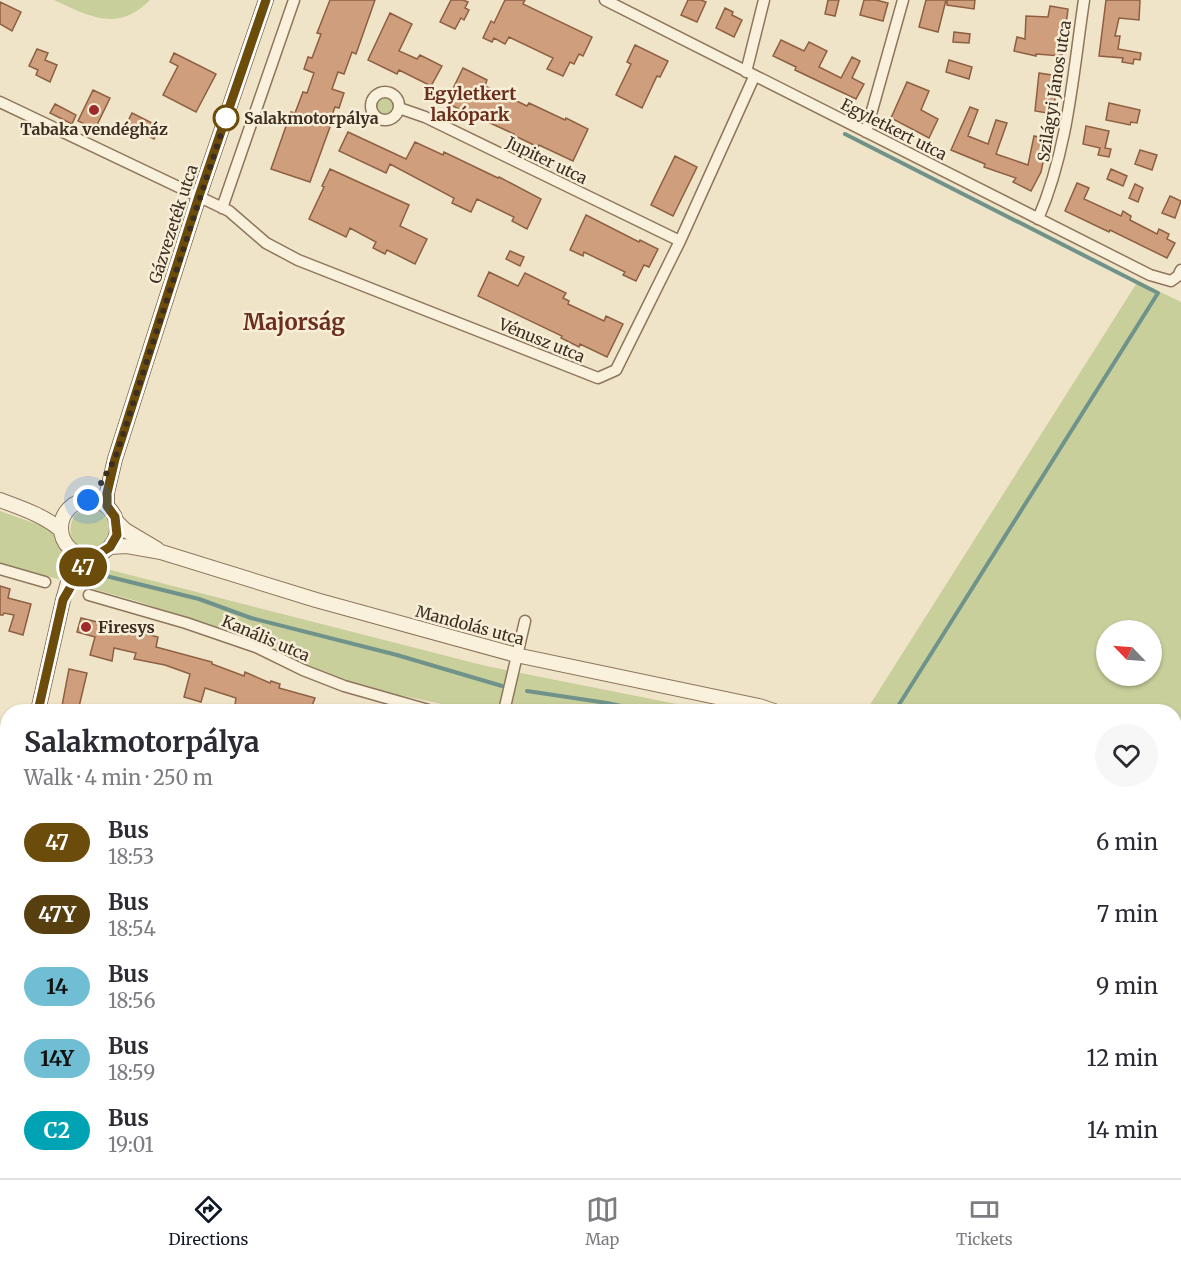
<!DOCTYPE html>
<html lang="en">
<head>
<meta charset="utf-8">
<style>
  :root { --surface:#fff; --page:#f7f7f7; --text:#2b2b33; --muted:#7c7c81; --line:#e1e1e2; --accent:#111827 }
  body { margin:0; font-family:Merriweather,serif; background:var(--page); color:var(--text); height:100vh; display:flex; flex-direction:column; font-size:22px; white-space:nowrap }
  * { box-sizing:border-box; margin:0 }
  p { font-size:20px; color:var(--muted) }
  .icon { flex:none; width:33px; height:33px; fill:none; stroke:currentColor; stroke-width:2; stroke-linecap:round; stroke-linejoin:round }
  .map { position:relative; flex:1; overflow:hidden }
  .sheet { position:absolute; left:0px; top:704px; width:1182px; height:476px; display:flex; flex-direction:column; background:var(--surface); border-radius:24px 24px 0 0; box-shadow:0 2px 4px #0004 }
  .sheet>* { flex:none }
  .badge { padding:0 12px; border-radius:20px; font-size:21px; line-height:39px }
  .needle { width:39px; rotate:295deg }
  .buttons { position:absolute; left:1096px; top:620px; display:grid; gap:12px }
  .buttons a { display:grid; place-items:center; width:66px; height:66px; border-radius:50%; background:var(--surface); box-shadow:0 2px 4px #0004; font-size:30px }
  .you { position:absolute; width:30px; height:30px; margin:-15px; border:4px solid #fff; border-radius:50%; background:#1a73e8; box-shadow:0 0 0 9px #1a73e833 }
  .map>.badge { position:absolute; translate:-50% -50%; box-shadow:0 0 0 3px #fff }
  .round { display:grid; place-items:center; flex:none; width:63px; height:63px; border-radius:32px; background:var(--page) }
  .head { display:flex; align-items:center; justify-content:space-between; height:102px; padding:0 24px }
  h1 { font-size:28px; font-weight:700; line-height:45px }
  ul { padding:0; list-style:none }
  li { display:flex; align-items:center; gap:18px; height:72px; padding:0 24px }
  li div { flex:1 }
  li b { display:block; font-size:22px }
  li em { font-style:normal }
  li .badge { min-width:66px; font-weight:700; text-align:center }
  .dock { display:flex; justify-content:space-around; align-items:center; height:84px; border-top:2px solid var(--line); background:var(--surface); font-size:16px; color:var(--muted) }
  .dock a { display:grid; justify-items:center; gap:3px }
  .dock .active { color:var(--accent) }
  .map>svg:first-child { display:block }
  .green { fill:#c9cf9b; fill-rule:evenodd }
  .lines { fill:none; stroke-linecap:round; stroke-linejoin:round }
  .stream { stroke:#6f938a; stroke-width:4 }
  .building { fill:#cf9f7d; stroke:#8d5f41; stroke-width:1.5 }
  .minor-casing { stroke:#8d765c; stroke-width:13 }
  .tertiary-casing { stroke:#8d765c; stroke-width:16 }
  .minor { stroke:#faf1dc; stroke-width:10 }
  .tertiary { stroke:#faf1dc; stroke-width:14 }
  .line-casing { stroke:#fff; stroke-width:14 }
  .line { stroke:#6b4c0b; stroke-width:9 }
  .walk { stroke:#3d2e20; stroke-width:6; stroke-dasharray:0 10.8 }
  .poi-dot { fill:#9e2a2b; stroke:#f7eed8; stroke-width:2 }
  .stop-dot { fill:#fff; stroke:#6b4c0b; stroke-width:3 }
  .labels { text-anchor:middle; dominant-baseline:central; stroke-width:5; stroke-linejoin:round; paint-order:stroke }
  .street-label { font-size:16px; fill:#3d2e20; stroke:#f7eed8 }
  .stop-label { font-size:16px; font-weight:bold; fill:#3d2e20; stroke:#f7eed8; text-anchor:start }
  .poi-label { font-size:16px; font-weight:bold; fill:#3d2e20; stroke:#f7eed8 }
  .neighbourhood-label { font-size:18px; font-weight:bold; fill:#6b2e1e; stroke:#f7eed8 }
  .district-label { font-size:22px; font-weight:bold; fill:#6b2e1e; stroke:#f7eed8 }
</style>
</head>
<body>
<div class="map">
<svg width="1181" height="1178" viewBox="0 0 1181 1178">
  <rect width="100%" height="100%" fill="#f0e4c8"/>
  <!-- green -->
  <path class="green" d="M54 0H150C118 33 88 16 54 0Z
    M375 106a10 10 0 1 1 20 0a10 10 0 1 1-20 0Z
    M1138 281 1181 302V1060L1174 1059V711H866ZM1107 630H1152V675H1107Z
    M91 508C111 512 115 534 99 546L103 548 99 567 486 666 712 711H475L342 683 279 652 140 602 0 563V511L71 536C69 522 74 509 91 508Z"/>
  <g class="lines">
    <!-- stream -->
    <path class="stream" d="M845 134 1158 293 895 711
      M106 576 199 599 251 618 397 655 502 686
      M527 691 607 703 645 711
      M1174 1040 1181 1042"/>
  </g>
  <!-- building -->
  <path class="building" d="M330 0H375L356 54 352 52 344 74 338 72 332 89 344 93 339 108 335 107 328 126 330 127 310 182 271 169 291 112 295 113 303 92 307 93 314 73 304 69 308 57 312 58 321 34 317 33Z
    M451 0H463L468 2 465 8 469 10 464 20 461 18 455 29 440 22Z
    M505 0H525L523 4 592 37 583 56 579 54 574 64 570 62 563 76 547 69 553 58 509 37 505 44 494 38 492 42 483 38 491 21 494 23Z
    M688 0H701L706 2 697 22 681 15Z
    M828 0H839L835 16 825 14Z
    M864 0H876L888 3 883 21 860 15Z
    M926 0H946L938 32 919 27Z
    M947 0H975L974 9 947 5Z
    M1106 0H1140L1139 20 1119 18 1115 36H1120L1118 49 1141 53 1140 60 1134 59 1133 64 1122 62 1123 58 1099 56Z
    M0 2 21 12 12 31 0 24Z
    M1050 6 1068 9 1062 56 1036 54V56L1014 51 1017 37 1025 39 1026 16 1048 17Z
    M725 8 733 12 732 15 742 20 734 37 716 28Z
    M390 13 412 24 399 51 417 59 420 55 442 66 431 86 399 70 397 74 368 60Z
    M954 32 970 34 969 43 953 42Z
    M781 40 804 51 809 42 827 51 819 67 841 78 852 57 860 61 852 78 864 84 856 99 795 70 796 67 773 56Z
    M635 45 668 61 660 77 657 76 642 108 616 95 631 64 627 62Z
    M37 49 48 53 45 60 57 65 50 82 36 75 38 70 29 66Z
    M174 53 216 74 196 112 163 95 178 66 170 62Z
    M949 60 972 67 969 79 946 72Z
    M463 68 487 80 485 86 527 106 529 103 565 120 566 118 588 129 573 161 539 145 538 147 513 135 514 134 446 103Z
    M1039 73 1058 76 1053 114 1035 111Z
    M907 82 929 91 921 110 938 119 929 138 891 118Z
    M93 90 110 98 95 129 78 121Z
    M1109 103 1140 110 1137 123 1131 122 1130 125 1106 120Z
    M55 104 76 115 72 124 50 113Z
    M970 107 978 110 968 136 988 144 996 120 1007 123 996 154 1028 165 1034 136 1048 139 1041 172 1031 191 1013 182 1016 178 984 167 985 164 951 150Z
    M132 113 160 127 154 139 126 125Z
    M1086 126 1109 131 1105 148 1111 149 1109 157 1098 155 1100 148 1083 144Z
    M348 132 406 159 415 142 443 155 444 152 498 178 499 177 541 199 527 229 512 221 514 217 477 199 471 212 452 203 454 198 390 164 386 173 339 151Z
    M1140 150 1157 155 1152 170 1135 164Z
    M675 156 697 167 673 216 651 205Z
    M330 169 409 205 400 226 427 239 415 264 387 250 385 254 373 248 376 242 350 228 346 237 309 219 324 187 322 186Z
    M1111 169 1127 176 1123 186 1107 179Z
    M1077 183 1089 188 1084 199 1121 216 1123 211 1131 216 1130 220 1157 234 1159 229 1169 234 1167 239 1175 243 1167 258 1110 230 1109 232 1065 211Z
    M1135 184 1143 188 1138 202 1129 198Z
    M1170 196 1181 201 1175 218 1162 213Z
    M586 215 639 242 640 240 658 249 649 267 644 265 636 281 623 275 625 272 584 252 583 256 570 250Z
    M510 251 524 257 520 266 506 259Z
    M489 272 518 286 525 273 566 293 563 298 569 301 568 304 604 321 606 316 623 324 607 357 580 344 579 347 561 338 562 336 478 296Z
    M0 586 10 589 8 598 31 604 23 635 9 631 14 615 4 613 3 615H0Z
    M81 618 158 637 156 647 212 662V664L244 676 245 672 270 683 271 681 280 684 279 688 315 698 310 711H234L236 698 205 688 201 702 184 697 190 674 165 665 134 659 136 653 114 648 112 661 90 655 95 637 77 632Z
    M69 669 87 673 78 711H61Z"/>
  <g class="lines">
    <!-- minor casing -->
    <g class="minor-casing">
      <path id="minor" d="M605 0 1150 275 1171 281 1178 276 1181 270
        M746 72 764 0
        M371 106a14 14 0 1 1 28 0a14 14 0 1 1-28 0Z
        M0 102 229 211 266 243 298 260 598 378 616 370 680 241 754 77
        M399 108 425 117 680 241
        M866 132 903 0
        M222 208 294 0
        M1038 219C1068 150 1073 74 1084 0
        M0 569 45 582
        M89 595 186 623 256 647 303 670 344 686 432 711
        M504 711 525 621
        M0 837 8 840
        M0 1055 8 1058
        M1174 1067 1181 1068
        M336 1172 365 1178
        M875 1172 883 1178
        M414 1178 415 1172"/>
    </g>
    <!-- tertiary casing -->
    <g class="tertiary-casing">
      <path id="tertiary" d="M61 528a28 28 0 1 1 56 0a28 28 0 1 1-56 0Z
        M0 500C21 508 43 515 61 530
        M107 506V493L115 459 199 196 266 0
        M117 522 125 530 157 549
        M110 547 127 546 161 552 316 600 516 655 759 706 774 711
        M38 711 63 600 73 565 74 553
        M8 924V953
        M1174 964 1181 967
        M18 1172V1178"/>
    </g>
    <!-- minor -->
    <use href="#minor" class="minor"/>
    <!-- tertiary -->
    <use href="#tertiary" class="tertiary"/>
  </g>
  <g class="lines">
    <!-- line casing -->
    <g class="line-casing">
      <path id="line" d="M38 711 63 600 82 567 95 556 110 547 117 535 115 517 107 506V493L115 459 199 196 266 0"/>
    </g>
    <!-- line -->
    <use href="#line" class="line"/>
    <!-- walk -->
    <path class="walk" d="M88 500 97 490 115 459 229 109 226 118"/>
  </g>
  <!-- markers -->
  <g class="poi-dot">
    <circle cx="94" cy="110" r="6"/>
    <circle cx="86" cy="627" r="6"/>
  </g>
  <circle class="stop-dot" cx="226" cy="118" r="12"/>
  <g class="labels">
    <!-- street labels -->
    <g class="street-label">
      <text transform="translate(1054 91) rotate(-81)">Szilágyi János utca</text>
      <text transform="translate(894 129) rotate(27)">Egyletkert utca</text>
      <text transform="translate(547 160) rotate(26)">Jupiter utca</text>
      <text transform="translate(173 224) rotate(-72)">Gázvezeték utca</text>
      <text transform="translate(542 340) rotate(22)">Vénusz utca</text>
      <text transform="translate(470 625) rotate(15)">Mandolás utca</text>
      <text transform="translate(266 638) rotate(23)">Kanális utca</text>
    </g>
    <!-- stop labels -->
    <g class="stop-label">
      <text x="244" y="118">Salakmotorpálya</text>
    </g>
    <!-- poi labels -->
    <g class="poi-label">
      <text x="94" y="129">Tabaka vendégház</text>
      <text x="98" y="627" text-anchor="start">Firesys</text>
    </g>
    <!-- neighbourhood labels -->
    <g class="neighbourhood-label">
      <text x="470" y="93">Egyletkert<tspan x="470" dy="21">lakópark</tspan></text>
    </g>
    <!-- district labels -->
    <g class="district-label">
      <text x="294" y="322">Majorság</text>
    </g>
  </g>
</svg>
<div class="buttons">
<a><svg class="needle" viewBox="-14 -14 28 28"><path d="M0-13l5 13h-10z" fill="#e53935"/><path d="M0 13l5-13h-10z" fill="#7c7c81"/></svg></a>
</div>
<div class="you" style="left:88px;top:500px"></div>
<b class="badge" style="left:83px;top:567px;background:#6b4c0b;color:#fff">47</b>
<section class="sheet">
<div class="head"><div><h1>Salakmotorpálya</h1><p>Walk · 4 min · 250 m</p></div><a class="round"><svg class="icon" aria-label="heart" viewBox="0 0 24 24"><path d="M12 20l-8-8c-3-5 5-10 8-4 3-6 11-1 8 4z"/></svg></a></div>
<ul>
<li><span class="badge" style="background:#6b4c0b;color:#fff">47</span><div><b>Bus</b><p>18:53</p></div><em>6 min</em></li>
<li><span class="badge" style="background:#573f0f;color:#fff">47Y</span><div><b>Bus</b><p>18:54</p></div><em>7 min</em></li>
<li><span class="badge" style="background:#6fbed4;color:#111">14</span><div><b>Bus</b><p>18:56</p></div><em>9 min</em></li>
<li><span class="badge" style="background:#6fbed4;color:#111">14Y</span><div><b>Bus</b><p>18:59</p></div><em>12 min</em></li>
<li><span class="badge" style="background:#00a3b4;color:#fff">C2</span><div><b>Bus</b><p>19:01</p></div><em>14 min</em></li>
</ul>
</section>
</div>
<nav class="dock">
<a class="active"><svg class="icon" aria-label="directions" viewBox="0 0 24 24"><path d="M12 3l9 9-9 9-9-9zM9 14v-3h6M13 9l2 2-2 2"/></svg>Directions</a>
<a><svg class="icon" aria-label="map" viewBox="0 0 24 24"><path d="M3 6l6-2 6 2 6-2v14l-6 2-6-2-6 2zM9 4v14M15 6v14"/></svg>Map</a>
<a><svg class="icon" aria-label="tickets" viewBox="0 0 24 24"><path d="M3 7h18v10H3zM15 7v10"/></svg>Tickets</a>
</nav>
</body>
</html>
